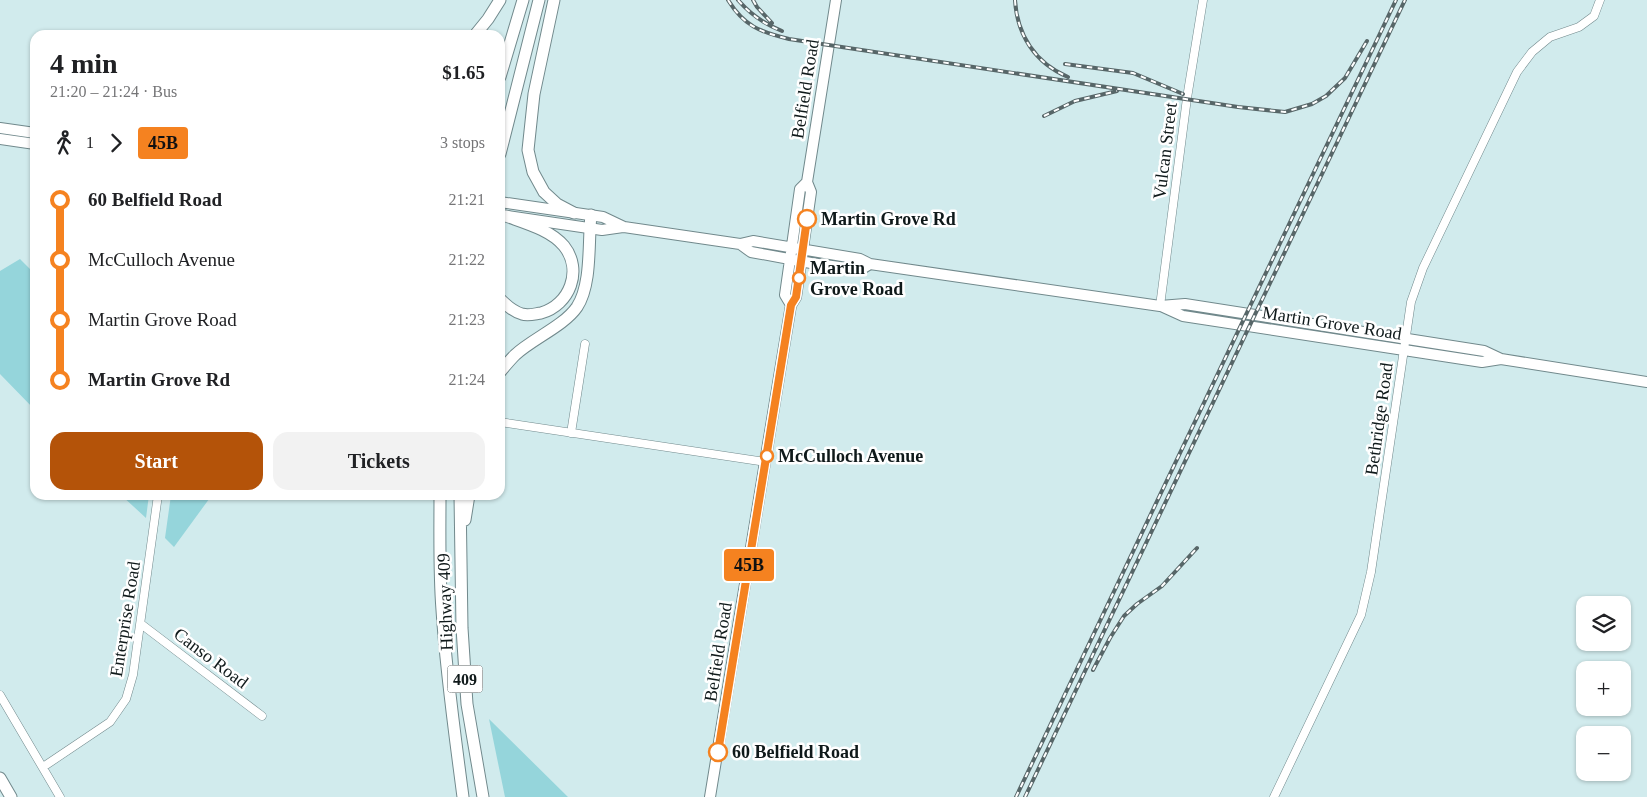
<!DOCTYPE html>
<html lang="en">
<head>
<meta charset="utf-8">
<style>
  :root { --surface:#fff; --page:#f2f2f2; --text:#202124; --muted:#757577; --accent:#b45309 }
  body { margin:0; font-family:"Times New Roman",serif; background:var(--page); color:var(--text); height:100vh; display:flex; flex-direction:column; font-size:19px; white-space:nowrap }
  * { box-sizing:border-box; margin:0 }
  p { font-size:16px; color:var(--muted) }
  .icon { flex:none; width:28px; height:28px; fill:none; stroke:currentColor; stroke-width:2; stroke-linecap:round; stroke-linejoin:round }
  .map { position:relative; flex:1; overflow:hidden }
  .panel { position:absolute; left:30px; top:30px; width:475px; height:470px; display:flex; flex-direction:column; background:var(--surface); border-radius:15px; box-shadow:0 1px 4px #0004 }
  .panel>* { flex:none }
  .badge { padding:0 10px; border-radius:4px; font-size:18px; line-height:32px }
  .tools { position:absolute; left:1576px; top:596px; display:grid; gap:10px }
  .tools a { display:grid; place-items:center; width:55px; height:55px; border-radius:10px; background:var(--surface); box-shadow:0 1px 4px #0004; font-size:25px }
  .map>.badge { position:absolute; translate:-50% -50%; box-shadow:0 0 0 2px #fff }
  .legs { display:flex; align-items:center; gap:8px; height:55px; padding:0 20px; font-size:16px }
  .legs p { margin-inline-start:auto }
  .summary { display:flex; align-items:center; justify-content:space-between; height:85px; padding:0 20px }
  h1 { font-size:28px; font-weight:800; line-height:38px }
  .cta { display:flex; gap:10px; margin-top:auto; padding:10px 20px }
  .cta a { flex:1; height:58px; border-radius:15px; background:var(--accent); color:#fff; font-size:20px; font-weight:800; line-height:58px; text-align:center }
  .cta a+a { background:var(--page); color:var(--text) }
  ul { padding:0 20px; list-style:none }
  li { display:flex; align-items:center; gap:18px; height:60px; font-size:19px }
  li i { display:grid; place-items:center; width:8px; height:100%; margin:0 6px; background:currentColor }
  li i::after { content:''; width:12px; height:12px; margin:-6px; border:4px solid; border-radius:50%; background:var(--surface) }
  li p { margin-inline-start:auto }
  li:first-child i { background:linear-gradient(#0000 50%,currentColor 0) }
  li:last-child i { background:linear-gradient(currentColor 50%,#0000 0) }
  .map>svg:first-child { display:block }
  .green { fill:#95d5db }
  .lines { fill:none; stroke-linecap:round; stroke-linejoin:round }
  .minor-casing { stroke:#71898c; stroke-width:9 }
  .major-casing { stroke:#71898c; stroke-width:12 }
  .highway-casing { stroke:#71898c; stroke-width:13 }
  .minor { stroke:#fff; stroke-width:8 }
  .major { stroke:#fff; stroke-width:10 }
  .highway { stroke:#fff; stroke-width:11 }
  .rail-casing { stroke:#576668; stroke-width:4 }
  .rail { stroke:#fff; stroke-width:2; stroke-dasharray:5.5; stroke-linecap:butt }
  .line-1-casing { stroke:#fff; stroke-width:11 }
  .line-1 { stroke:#f58220; stroke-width:8 }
  .stop-1-dot { fill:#fff; stroke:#f58220; stroke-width:2.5 }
  .labels { text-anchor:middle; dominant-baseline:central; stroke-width:5; stroke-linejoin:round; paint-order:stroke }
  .shield { fill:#fff; stroke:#575e5f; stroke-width:1 }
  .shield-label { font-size:16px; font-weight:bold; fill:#0f191a }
  .street-label { font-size:18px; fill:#0f191a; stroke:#fff }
  .stop-label { font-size:18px; font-weight:bold; fill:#0f191a; stroke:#fff; text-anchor:start }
</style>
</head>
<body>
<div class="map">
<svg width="1647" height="797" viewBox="0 0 1647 797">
  <rect width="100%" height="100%" fill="#d1ebed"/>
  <!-- green -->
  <path class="green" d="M20 259 35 274V410L0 374V271Z
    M121 495H149L146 518Z
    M171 495H212L174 547 165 538Z
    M489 719 568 797H505Z"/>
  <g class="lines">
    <!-- minor casing -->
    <g class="minor-casing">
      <path id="minor" d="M1160 306 1187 98 1203 0
        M500 422 766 462
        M571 433 585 344
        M141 624 262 716
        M0 695 60 797
        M43 767 110 722 126 699 133 675 158 495
        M1274 797 1361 615 1371 572 1411 302 1423 268 1517 72 1532 52 1550 37 1579 27 1594 16 1600 0"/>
    </g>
    <!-- major casing -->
    <g class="major-casing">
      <path id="major" d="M0 128 35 133
        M0 139 35 144
        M500 202 603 217 624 227 740 244 753 241 860 259 870 264 1160 306 1185 304 1484 351 1501 359 1647 382
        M500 215 602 230 623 227
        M740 244 751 252 811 263 860 270 870 264
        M791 305 785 295 800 189 807 182
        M1161 306 1183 316 1482 362 1501 359
        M710 797 780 371 791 305 796 297 811 192 807 182 836 0"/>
    </g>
    <!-- highway casing -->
    <g class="highway-casing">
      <path id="highway" d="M554 0 534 94 528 150 533 172 544 192 557 204 574 213
        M475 35 488 19 500 0
        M500 77 523 0
        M500 154 539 0
        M500 299C506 305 514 312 522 314 528 316 534 314 541 313 570 305 583 270 564 246 551 230 525 223 506 216
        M500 372C505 366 510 360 515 355 532 339 564 326 577 307 592 284 588 243 591 215
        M440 495C440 533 439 572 442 610 446 673 455 735 463 797
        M460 495 462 628 467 704 483 797
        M465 520 469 495
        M0 778 11 797"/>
    </g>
    <!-- minor -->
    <use href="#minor" class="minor"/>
    <!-- major -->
    <use href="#major" class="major"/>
    <!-- highway -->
    <use href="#highway" class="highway"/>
    <!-- rail casing -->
    <g class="rail-casing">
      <path id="rail" d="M728 0C744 26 760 32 789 39L1238 107 1285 112 1312 104 1326 96 1345 78 1367 41
        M738 0C751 15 764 24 782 31
        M753 0 757 7 772 23
        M1015 0C1017 35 1035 63 1068 77
        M1065 64 1133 73 1183 94
        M1044 116 1075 101 1117 91
        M1093 670 1110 638 1124 616 1137 604 1162 586 1197 548
        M1016 797 1396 0
        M1025 797 1405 0"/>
    </g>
    <!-- rail -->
    <use href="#rail" class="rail"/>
  </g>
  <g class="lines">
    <!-- line-1 casing -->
    <g class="line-1-casing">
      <path id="line-1" d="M718 752 791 305 796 297 807 219"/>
    </g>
    <!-- line-1 -->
    <use href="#line-1" class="line-1"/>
  </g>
  <!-- markers -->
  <g class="stop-1-dot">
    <circle cx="807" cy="219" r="9"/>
    <circle cx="799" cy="278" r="6"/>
    <circle cx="767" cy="456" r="6"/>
    <circle cx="718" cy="752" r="9"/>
  </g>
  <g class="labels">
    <!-- shield labels -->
    <rect class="shield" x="447.5" y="665.5" width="35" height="27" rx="4"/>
    <g class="shield-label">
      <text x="465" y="679">409</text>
    </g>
    <!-- street labels -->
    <g class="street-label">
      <text transform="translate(805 89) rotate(-81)">Belfield Road</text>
      <text transform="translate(1165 151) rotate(-83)">Vulcan Street</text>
      <text transform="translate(1332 323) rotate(9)">Martin Grove Road</text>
      <text transform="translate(1379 419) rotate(-82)">Bethridge Road</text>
      <text transform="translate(445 602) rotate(-92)">Highway 409</text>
      <text transform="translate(125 619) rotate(-81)">Enterprise Road</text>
      <text transform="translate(718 652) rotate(-81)">Belfield Road</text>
      <text transform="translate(211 658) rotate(37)">Canso Road</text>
    </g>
    <!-- stop labels -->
    <g class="stop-label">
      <text x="821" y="219">Martin Grove Rd</text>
      <text x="810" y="268">Martin<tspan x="810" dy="21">Grove Road</tspan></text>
      <text x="778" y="456">McCulloch Avenue</text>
      <text x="732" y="752">60 Belfield Road</text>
    </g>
  </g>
</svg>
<div class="tools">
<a><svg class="icon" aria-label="layers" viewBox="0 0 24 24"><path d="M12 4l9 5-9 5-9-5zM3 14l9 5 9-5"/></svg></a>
<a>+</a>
<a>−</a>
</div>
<b class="badge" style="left:749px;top:565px;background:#f58220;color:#111">45B</b>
<section class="panel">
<div class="summary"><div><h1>4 min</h1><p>21:20 – 21:24 · Bus</p></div><b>$1.65</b></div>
<div class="legs"><svg class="icon" aria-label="walk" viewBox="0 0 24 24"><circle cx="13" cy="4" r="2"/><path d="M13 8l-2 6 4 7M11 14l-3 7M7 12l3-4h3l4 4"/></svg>1<svg class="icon" aria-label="forward" viewBox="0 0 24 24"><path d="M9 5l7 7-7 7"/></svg><b class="badge" style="background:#f58220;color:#111">45B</b><p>3 stops</p></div>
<ul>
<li><i style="color:#f58220"></i><b>60 Belfield Road</b><p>21:21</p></li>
<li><i style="color:#f58220"></i><span>McCulloch Avenue</span><p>21:22</p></li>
<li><i style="color:#f58220"></i><span>Martin Grove Road</span><p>21:23</p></li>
<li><i style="color:#f58220"></i><b>Martin Grove Rd</b><p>21:24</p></li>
</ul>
<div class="cta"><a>Start</a><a>Tickets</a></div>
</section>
</div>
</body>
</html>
